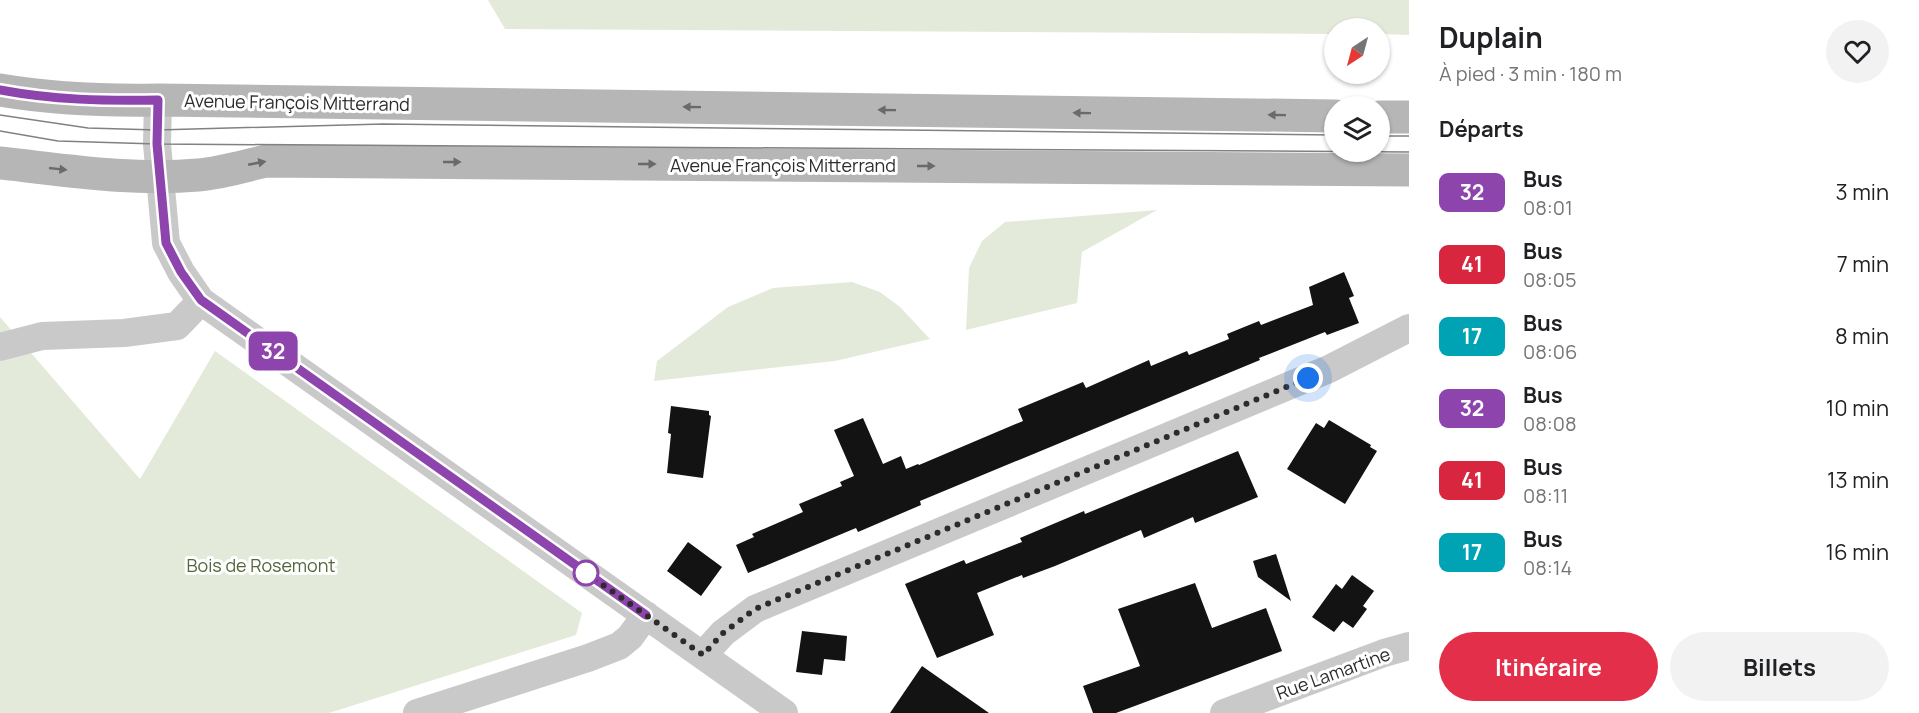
<!DOCTYPE html>
<html lang="fr">
<head>
<meta charset="utf-8">
<style>
  :root { --surface:#fff; --page:#f2f2f2; --text:#202124; --muted:#757577; --accent:#e32f4a }
  body { margin:0; font-family:Manrope,sans-serif; background:var(--page); color:var(--text); height:100vh; display:flex; flex-direction:column; font-size:22px; white-space:nowrap }
  * { box-sizing:border-box; margin:0 }
  p { font-size:20px; color:var(--muted) }
  .icon { flex:none; width:33px; height:33px; fill:none; stroke:currentColor; stroke-width:2; stroke-linecap:round; stroke-linejoin:round }
  .map { position:relative; flex:1; overflow:hidden }
  .panel { display:flex; flex-direction:column; background:var(--surface); width:510px }
  .panel>* { flex:none }
  .badge { padding:0 12px; border-radius:9px; font-size:21px; line-height:39px }
  .needle { width:39px; rotate:216deg }
  .controls { position:absolute; left:1324px; top:18px; display:grid; gap:12px }
  .controls a { display:grid; place-items:center; width:66px; height:66px; border-radius:50%; background:var(--surface); box-shadow:0 2px 4px #0004; font-size:30px }
  .you { position:absolute; width:30px; height:30px; margin:-15px; border:4px solid #fff; border-radius:50%; background:#1a73e8; box-shadow:0 0 0 9px #1a73e833 }
  .map>.badge { position:absolute; translate:-50% -50%; box-shadow:0 0 0 3px #fff }
  h2 { padding:0 30px; font-size:22px; line-height:54px }
  .round { display:grid; place-items:center; flex:none; width:63px; height:63px; border-radius:32px; background:var(--page) }
  .head { display:flex; align-items:center; justify-content:space-between; height:102px; padding:0 30px }
  h1 { font-size:28px; font-weight:700; line-height:45px }
  .action { display:flex; gap:12px; margin-top:auto; padding:12px 30px }
  .action a { flex:1; height:69px; border-radius:36px; background:var(--accent); color:#fff; font-size:24px; font-weight:700; line-height:69px; text-align:center }
  .action a+a { background:var(--page); color:var(--text) }
  ul { padding:0; list-style:none }
  li { display:flex; align-items:center; gap:18px; height:72px; padding:0 30px }
  li div { flex:1 }
  li b { display:block; font-size:22px }
  li em { font-style:normal }
  li .badge { min-width:66px; font-weight:700; text-align:center }
  main { display:flex; flex:1; min-height:0 }
  .map>svg:first-child { display:block }
  .green { fill:#e4eada }
  .building { fill:#131313 }
  .lines { fill:none; stroke-linecap:round; stroke-linejoin:round }
  .minor { stroke:#c9c9c9; stroke-width:28 }
  .secondary { stroke:#b6b6b6; stroke-width:33 }
  .tram { stroke:#818181; stroke-width:1.5 }
  .oneway { fill:#6a6a6a }
  .line-casing { stroke:#fff; stroke-width:14 }
  .line { stroke:#8e44ad; stroke-width:9 }
  .walk { stroke:#2c2c2c; stroke-width:6; stroke-dasharray:0 10.8 }
  .stop-dot { fill:#fff; stroke:#8e44ad; stroke-width:3 }
  .labels { text-anchor:middle; dominant-baseline:central; stroke-width:6; stroke-linejoin:round; paint-order:stroke }
  .street-label { font-size:18px; fill:#2c2c2c; stroke:#fff }
  .park-label { font-size:18px; fill:#53673b; stroke:#fff }
</style>
</head>
<body>
<main>
<div class="map">
<svg width="1409" height="713" viewBox="0 0 1409 713">
  <rect width="100%" height="100%" fill="#fff"/>
  <!-- green -->
  <path class="green" d="M488 0H1409V35L1380 34V28H1335V34L505 29Z
    M1157 210 1082 252 1077 303 966 330 969 268 982 241 1005 222Z
    M852 282 880 292 900 307 930 339 835 361 654 381 657 361 728 307 773 288Z
    M0 317 140 479 215 351 582 613 576 635 329 713H0Z"/>
  <!-- building -->
  <path class="building" d="M1344 272 1354 296 1349 298 1359 323 1327 335 1325 332 1259 358 1260 360 920 501 921 505 858 532 856 528 748 573 736 545 754 537 752 534 803 512 799 504 842 486 840 482 854 476 834 430 863 418 883 464 901 456 906 469 918 464 919 465 1023 421 1018 409 1083 382 1086 388 1149 360 1151 366 1187 351 1189 355 1229 339 1227 334 1259 321 1261 325 1313 305 1309 287Z
    M671 406 709 411V415L711 416 703 478 667 473 671 434 668 433Z
    M1329 420 1371 445 1370 447 1377 451 1345 504 1287 469 1316 423 1324 428Z
    M1238 451 1258 497 1195 523 1193 517 1144 538 1141 530 1055 566 1023 578 1022 575 977 593 994 635 937 658 905 584 964 560 966 564 1022 542 1020 538 1084 511 1085 514Z
    M688 542 722 567 701 596 667 571Z
    M1276 554 1291 601 1258 577 1253 561Z
    M1352 575 1374 591 1363 606 1367 609 1353 628 1343 621 1334 632 1312 617 1336 584 1342 589Z
    M1195 583 1212 628 1266 608 1282 651 1116 713H1093L1083 686 1140 666 1118 609Z
    M802 631 847 636 845 661 824 659 822 675 796 672Z
    M922 666 989 713H890Z"/>
  <g class="lines">
    <!-- minor -->
    <path class="minor" d="M158 100 157 144 166 243 181 272 201 301 784 713
      M0 347 42 336 124 333 177 326 201 301
      M703 655 723 633 755 609 1329 369 1409 328
      M417 713 588 658 619 646 630 637 646 615
      M1224 713 1384 653 1409 646"/>
    <!-- secondary -->
    <path class="secondary" d="M0 90C53 99 105 101 158 100L1335 116
      M1380 117H1409
      M0 163C65 170 132 181 198 175 221 173 244 166 266 161L1409 170"/>
    <!-- tram -->
    <path class="tram" d="M0 115 88 128 157 130 383 124 1335 135
      M0 131 58 141 157 144 1409 152
      M1380 136H1409"/>
  </g>
  <!-- one-way arrows -->
  <defs><path id="oneway-solid" d="M-6-.8H1V-3.2L6.5 0L1 3.2V.8H-6Z" transform="scale(1.5)"/></defs>
  <g class="oneway">
    <use href="#oneway-solid" transform="translate(692 107) rotate(-179)"/>
    <use href="#oneway-solid" transform="translate(887 110) rotate(-179)"/>
    <use href="#oneway-solid" transform="translate(1082 113) rotate(-179)"/>
    <use href="#oneway-solid" transform="translate(1277 115) rotate(-179)"/>
    <use href="#oneway-solid" transform="translate(452 162)"/>
    <use href="#oneway-solid" transform="translate(257 163) rotate(-11)"/>
    <use href="#oneway-solid" transform="translate(647 164)"/>
    <use href="#oneway-solid" transform="translate(926 166)"/>
    <use href="#oneway-solid" transform="translate(58 169) rotate(6)"/>
  </g>
  <g class="lines">
    <!-- line casing -->
    <g class="line-casing">
      <path id="line" d="M0 90C53 100 105 101 158 100L157 144 166 243 181 272 201 300 646 615"/>
    </g>
    <!-- line -->
    <use href="#line" class="line"/>
    <!-- walk -->
    <path class="walk" d="M586 573 703 655 723 633 755 609 1308 378"/>
  </g>
  <!-- markers -->
  <circle class="stop-dot" cx="586" cy="573" r="12"/>
  <g class="labels">
    <!-- street labels -->
    <g class="street-label">
      <text transform="translate(297 102) rotate(1)">Avenue François Mitterrand</text>
      <text x="783" y="165">Avenue François Mitterrand</text>
      <text transform="translate(1333 673) rotate(-20)">Rue Lamartine</text>
    </g>
    <!-- park labels -->
    <g class="park-label">
      <text x="261" y="565">Bois de Rosemont</text>
    </g>
  </g>
</svg>
<div class="controls">
<a><svg class="needle" viewBox="-14 -14 28 28"><path d="M0-13l5 13h-10z" fill="#e53935"/><path d="M0 13l5-13h-10z" fill="#757577"/></svg></a>
<a><svg class="icon" aria-label="layers" viewBox="0 0 24 24"><path d="M12 4l9 5-9 5-9-5zM3 14l9 5 9-5"/></svg></a>
</div>
<div class="you" style="left:1308px;top:378px"></div>
<b class="badge" style="left:273px;top:351px;background:#8e44ad;color:#fff">32</b>
</div>
<section class="panel">
<div class="head"><div><h1>Duplain</h1><p>À pied · 3 min · 180 m</p></div><a class="round"><svg class="icon" aria-label="heart" viewBox="0 0 24 24"><path d="M12 20l-8-8c-3-5 5-10 8-4 3-6 11-1 8 4z"/></svg></a></div>
<h2>Départs</h2>
<ul>
<li><span class="badge" style="background:#8e44ad;color:#fff">32</span><div><b>Bus</b><p>08:01</p></div><em>3 min</em></li>
<li><span class="badge" style="background:#d7263d;color:#fff">41</span><div><b>Bus</b><p>08:05</p></div><em>7 min</em></li>
<li><span class="badge" style="background:#00a3b4;color:#fff">17</span><div><b>Bus</b><p>08:06</p></div><em>8 min</em></li>
<li><span class="badge" style="background:#8e44ad;color:#fff">32</span><div><b>Bus</b><p>08:08</p></div><em>10 min</em></li>
<li><span class="badge" style="background:#d7263d;color:#fff">41</span><div><b>Bus</b><p>08:11</p></div><em>13 min</em></li>
<li><span class="badge" style="background:#00a3b4;color:#fff">17</span><div><b>Bus</b><p>08:14</p></div><em>16 min</em></li>
</ul>
<div class="action"><a>Itinéraire</a><a>Billets</a></div>
</section>
</main>
</body>
</html>
